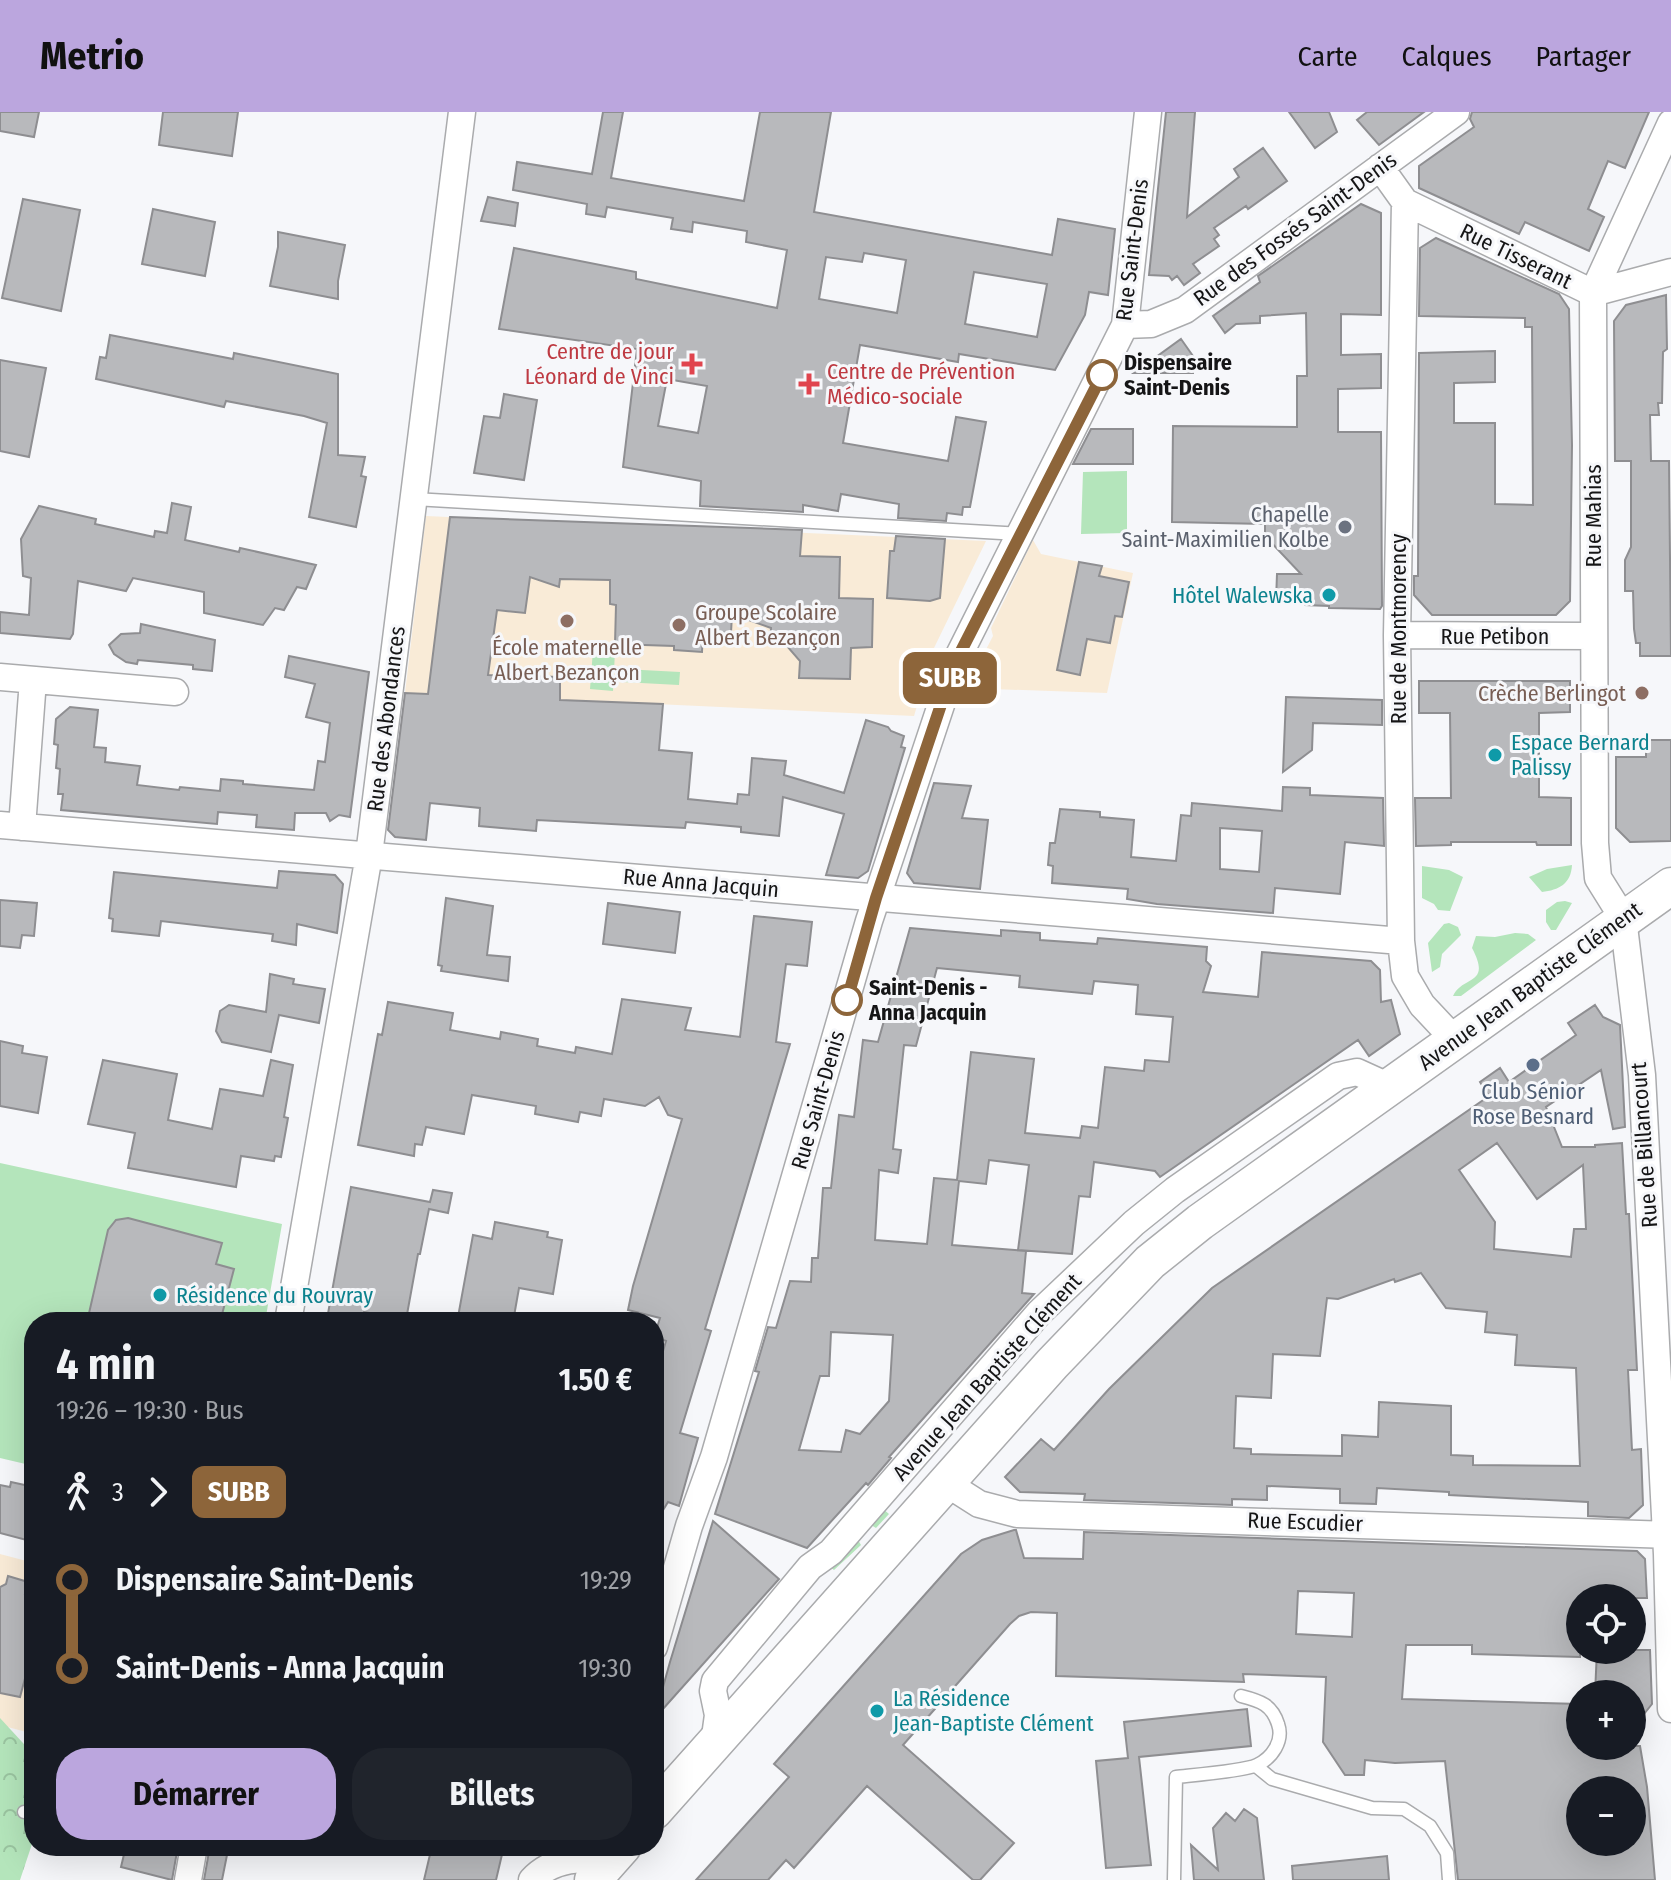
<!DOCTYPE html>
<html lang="fr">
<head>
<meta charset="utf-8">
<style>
  :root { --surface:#171b24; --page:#20242c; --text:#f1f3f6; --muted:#9ea1a6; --accent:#bba6de }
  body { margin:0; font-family:"Fira Sans Condensed",sans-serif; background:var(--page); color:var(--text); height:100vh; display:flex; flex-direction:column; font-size:30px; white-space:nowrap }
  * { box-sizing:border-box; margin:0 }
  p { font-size:26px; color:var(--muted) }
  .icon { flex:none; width:44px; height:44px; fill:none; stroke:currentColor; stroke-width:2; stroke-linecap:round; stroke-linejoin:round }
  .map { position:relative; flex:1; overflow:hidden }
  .side { position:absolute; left:24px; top:1200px; width:640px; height:544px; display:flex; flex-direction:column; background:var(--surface); border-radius:32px; box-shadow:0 8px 32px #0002 }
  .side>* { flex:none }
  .badge { padding:0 16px; border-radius:12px; font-size:28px; line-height:52px }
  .tools { position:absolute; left:1566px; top:1472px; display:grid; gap:16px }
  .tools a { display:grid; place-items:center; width:80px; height:80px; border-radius:50%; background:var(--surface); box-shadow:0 8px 32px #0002; font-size:40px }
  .map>.badge { position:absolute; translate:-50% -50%; box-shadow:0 0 0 4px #fff }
  .legs { display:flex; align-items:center; gap:12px; height:88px; padding:0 32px; font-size:26px }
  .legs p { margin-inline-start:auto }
  .headline { display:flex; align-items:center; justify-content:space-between; height:136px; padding:0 32px }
  h1 { font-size:44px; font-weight:700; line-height:60px }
  .cta { display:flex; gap:16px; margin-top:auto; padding:16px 32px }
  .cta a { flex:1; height:92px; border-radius:32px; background:var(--accent); color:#111; font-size:32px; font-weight:700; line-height:92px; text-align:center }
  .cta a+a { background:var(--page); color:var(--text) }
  ul { padding:0 32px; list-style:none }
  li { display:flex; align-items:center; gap:28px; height:88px; font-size:30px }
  li i { display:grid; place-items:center; width:12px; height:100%; margin:0 10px; background:currentColor }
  li i::after { content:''; width:20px; height:20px; margin:-10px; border:6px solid; border-radius:50%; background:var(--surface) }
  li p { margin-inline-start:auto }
  li:first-child i { background:linear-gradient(#0000 50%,currentColor 0) }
  li:last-child i { background:linear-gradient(currentColor 50%,#0000 0) }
  header { display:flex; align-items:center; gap:48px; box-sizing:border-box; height:112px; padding:0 40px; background:var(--accent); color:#111 }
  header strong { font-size:38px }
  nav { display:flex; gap:44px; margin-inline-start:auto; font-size:28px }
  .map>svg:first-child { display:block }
  .education { fill:#f9ebd7 }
  .green { fill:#b4e5bb }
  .park { fill:url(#park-crowns) }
  .building { fill:#b8b9bc; stroke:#8e8e91; stroke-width:2; fill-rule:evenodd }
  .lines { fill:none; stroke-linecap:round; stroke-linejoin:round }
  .service-casing { stroke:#aaabad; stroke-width:15 }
  .minor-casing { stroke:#aaabad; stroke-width:29 }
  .secondary-casing { stroke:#aaabad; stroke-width:39 }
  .service { stroke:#fff; stroke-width:12 }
  .minor { stroke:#fff; stroke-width:26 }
  .secondary { stroke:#fff; stroke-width:36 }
  .line-1-casing { stroke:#fff; stroke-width:18 }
  .line-1 { stroke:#8d653a; stroke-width:12 }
  .health-dot { fill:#e0444e; stroke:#f6f7fa; stroke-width:3 }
  .stop-1-dot { fill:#fff; stroke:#8d653a; stroke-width:4 }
  .worship-dot { fill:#6b7280; stroke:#f6f7fa; stroke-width:3 }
  .culture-dot { fill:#0f9aa8; stroke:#f6f7fa; stroke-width:3 }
  .education-dot { fill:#8d6e63; stroke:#f6f7fa; stroke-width:3 }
  .service-dot { fill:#5c6f8a; stroke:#f6f7fa; stroke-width:3 }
  .labels { text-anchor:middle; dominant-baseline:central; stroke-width:6; stroke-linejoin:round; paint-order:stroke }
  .street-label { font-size:22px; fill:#151516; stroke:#f6f7fa }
  .health-label { font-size:22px; fill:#be3a42; stroke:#f6f7fa; text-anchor:end }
  .stop-label { font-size:22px; font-weight:bold; fill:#151516; stroke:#f6f7fa; text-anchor:start }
  .worship-label { font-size:22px; fill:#5b616d; stroke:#f6f7fa; text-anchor:end }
  .culture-label { font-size:22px; fill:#0d838f; stroke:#f6f7fa; text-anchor:start }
  .education-label { font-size:22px; fill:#785e54; stroke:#f6f7fa; text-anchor:start }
  .service-label { font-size:22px; fill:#4e5e75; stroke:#f6f7fa }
</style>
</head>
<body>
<header>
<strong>Metrio</strong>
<nav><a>Carte</a><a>Calques</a><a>Partager</a></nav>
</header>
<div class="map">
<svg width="1671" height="1768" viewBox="0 0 1671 1768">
  <defs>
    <pattern id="park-crowns" width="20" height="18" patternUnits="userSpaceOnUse" patternTransform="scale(2)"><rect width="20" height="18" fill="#b4e5bb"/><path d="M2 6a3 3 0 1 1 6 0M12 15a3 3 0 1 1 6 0" fill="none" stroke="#9ac4a0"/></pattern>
  </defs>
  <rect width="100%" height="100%" fill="#f6f7fa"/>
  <!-- education -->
  <path class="education" d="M426 404 986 429 934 536 914 604 547 587 560 579V565L492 563 490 585 405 581Z
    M1033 428 1041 442 1133 461 1107 581 964 576 971 557 979 551 993 524 991 516Z
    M0 1442 34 1451V1622L0 1613Z"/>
  <!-- green -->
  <path class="green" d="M1127 359V421L1081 422 1083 360Z
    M593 538 615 539 613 579 590 577Z
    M623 557 680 560 679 573 622 570Z
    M1572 753C1571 772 1559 778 1542 780L1529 765 1547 757Z
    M1422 754 1449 758 1463 765 1450 799 1438 798 1434 792 1422 786Z
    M1565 789 1572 791 1556 818H1551L1546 810V798L1557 790Z
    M1449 811 1458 815 1461 823 1442 842 1440 855 1432 860 1428 831 1444 812Z
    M1515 821 1528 822 1536 828 1461 884H1453C1463 863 1492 874 1472 836L1476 824 1495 825Z
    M0 1051 282 1112 265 1210H34V1354L0 1346Z
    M882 1396 889 1402 876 1416 871 1413 858 1428 861 1433 834 1458 825 1451Z"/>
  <!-- park -->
  <path class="park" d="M0 1606 34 1643V1726L20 1768H0Z"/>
  <!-- building -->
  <path class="building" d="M0 0H39L34 25 0 19Z
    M163 0H238L232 44 159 33Z
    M603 0H623L611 66 744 89 760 0H831L814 100 1052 143 1058 107 1115 117 1108 183 1089 180 1085 203 1055 258 959 242 958 250 860 233 843 331 948 349 956 305 986 310 970 395H963L962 403 947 401 946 409 898 406 899 392 841 382 838 399 803 393V400L700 394 701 369 623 355 637 237 499 217 514 136 636 160V167L777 196 787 138 746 130 747 119 693 110 692 120 671 117 673 106 607 95 605 105 586 102 587 92 513 78 517 50 592 62ZM864 141 906 148 897 201 819 187 826 145 862 150ZM974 160 1047 172 1037 225 965 212ZM667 267 707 274 698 321 658 314Z
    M1166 0H1195L1187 105 1239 65 1234 57 1263 36 1287 69 1248 97 1246 94 1214 116 1219 123 1214 127 1219 134 1193 152 1200 161 1184 173 1177 164 1172 168 1169 164 1149 163Z
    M1289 0H1329L1337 20 1315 36Z
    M1367 0H1424L1379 33 1357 8Z
    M1472 0H1649L1625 56 1608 49 1588 97 1604 105 1589 139 1525 110 1519 122 1419 76V54L1474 15 1470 7Z
    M488 85 518 91 515 114 481 109Z
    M23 87 80 98 61 199 2 186Z
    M1361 92 1381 101V203L1341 202V243L1381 242V276L1338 277V320H1381L1382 494 1380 497 1329 496V494L1305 493V490L1276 489 1277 462H1301L1265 424V412L1172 410 1173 314 1297 315V264H1307L1306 201 1260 204V211L1236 212 1225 221 1213 204 1260 170 1258 164Z
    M153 97 215 110 205 164 142 152Z
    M278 120 345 133 338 169V187L270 174 278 135Z
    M1436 126 1559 182 1569 197 1572 333 1570 489 1556 503H1432L1414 483V464H1418L1419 241 1495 239V270L1454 271V311H1495V392L1533 393 1532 215H1525V206L1419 204 1420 136Z
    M1666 183 1667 237 1663 240 1662 291H1658L1659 303H1650L1651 349H1669L1671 544H1640V531H1636L1634 517 1633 479H1625V448L1631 435V349H1615L1614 209 1626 193Z
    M110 223 233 247 234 241 338 262V343L365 345 361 364 366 365 356 415 309 405 327 311 304 304 226 289 224 295 96 267 100 245 106 246Z
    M1181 227 1193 244V261H1134Z
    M0 248 46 256 29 345 0 339Z
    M504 282 537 288 524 368 474 361 484 304 500 306Z
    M1091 317H1133V352H1073Z
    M172 391 191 395 185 428 239 440 240 436 316 453 306 477 297 475 284 498 275 496 263 513 204 501V480L133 466 126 479 78 469 73 522 70 527 0 521V500L29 503 31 466 23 464 21 427 39 394 96 407 95 412 154 425 155 419 167 421Z
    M450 405 802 418 800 444 840 445 839 486 873 487 872 535 851 536 850 567 799 566 800 549 787 534H770L771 516 732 502 731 521 703 520 702 540 674 538V534L615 532 616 493 610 492V468L560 467 559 475 530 465 525 501 497 498 488 563 560 565V588L663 592 659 638 692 641 688 687 737 692 738 682 749 683 752 646 786 649 784 663 844 681 866 608 888 615 891 619 904 624 901 635 905 636 868 759 858 766 826 763 844 702 783 685 779 724 741 720V715L686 710 685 716 537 708 536 719 479 714 480 696 430 691 426 728 395 725 388 718 405 581 428 582Z
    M896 424 945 427 940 486 930 489 887 486 890 439H894Z
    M1079 450 1102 454 1099 464 1129 470 1122 505 1115 504 1110 531 1087 527 1080 563 1057 558Z
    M141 512 215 528 212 559 193 557V553L138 548 137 552 126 550 114 542 109 533 121 522 140 521Z
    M289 544 369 560 350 705 339 703 330 709 326 701H295L294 718 256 715 257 703 218 700 217 712 61 698 63 682H58L60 657 56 656 58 633 54 632 56 607 70 595 98 598 94 635 106 636 105 650 140 654 137 673 179 678 180 675 220 679 221 667 243 669V672L314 678 318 649 325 650 330 611 306 605 315 572 285 565Z
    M1419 569H1570V600L1539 601V685L1571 686V733H1537L1536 730H1451V733L1416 734 1415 686H1451L1450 601H1419Z
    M1286 585 1382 588V613L1313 611 1312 638 1283 660Z
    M1646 628H1671V729L1630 730 1616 716V645H1646Z
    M934 671 971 674 962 706 988 708 980 777 914 771 907 761Z
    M1283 675 1310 676V683L1383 686 1384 734 1345 730 1340 782 1275 776 1273 801 1157 792 1127 787 1128 777 1052 771 1053 754 1048 753 1050 731H1055L1060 697 1100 700V705L1134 708 1131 745 1176 749 1181 703 1191 704 1192 691 1282 699ZM1220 716 1262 719 1259 760 1220 757Z
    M279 759 335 763 343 772 337 821 297 812 296 833 272 829 273 822 161 809 159 824 112 819 113 807 109 806 114 760 277 776Z
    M446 786 493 794 487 843 510 845 508 869 441 859 442 854 438 853Z
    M0 788 37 791 34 824 22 823 20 836 0 834Z
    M608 791 680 800 675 841 603 832Z
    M754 804 812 810 807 854 786 852 776 930 790 932 705 1217 711 1219 680 1321 698 1326 679 1394 668 1390 654 1413V1270L666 1229 654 1225 660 1206 628 1198 633 1174 682 1007 668 1003 659 985 645 994 604 987 601 1004 580 1000 578 1010 535 1002 536 994 472 983 464 1022 426 1015 422 1033 415 1032 414 1044 358 1033 378 922 382 923 388 890 453 901 450 918 500 927 501 920 538 927 537 934 575 941 576 935 612 942 622 887 691 896 685 918 740 925Z
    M910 816 1001 824V818L1040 821V828L1097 832 1098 826 1207 835 1206 849 1211 854 1203 880 1258 885 1262 840 1371 849 1380 858 1381 890 1391 888 1400 922 1369 944 1358 928 1160 1065 1155 1059 1094 1050 1090 1085 1079 1084 1072 1142 1018 1138 1029 1053 989 1048 986 1072 959 1069 952 1133 1026 1139 1022 1181 1034 1182 889 1345 891 1346 868 1373 866 1371 807 1436 715 1402 759 1260 755 1259 768 1215 776 1216 790 1169 811 1170 812 1146H818L823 1076H831L839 1003 854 1005 863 928 878 930ZM937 856 1020 864 1019 875 1092 882 1094 869 1138 873 1136 902 1173 905 1169 950 1145 948 1144 959 1105 955 1098 1016 1082 1014 1080 1026 1025 1021 1034 947 971 940 957 1068 934 1066 927 1132 875 1128 879 1058 898 1061 901 1038 893 1037 904 933 916 934ZM831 1220 893 1223 889 1289 860 1322 846 1318 841 1340 799 1338 820 1264H829Z
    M270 862 294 867 293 872 325 877 319 911 279 903 271 940 222 930 216 919 220 899 229 893 266 900Z
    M1595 893 1603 905 1620 913 1625 1015 1613 1017 1601 958 1546 995 1562 1035H1595V1033L1622 1031 1626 1102H1629L1637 1258H1628L1632 1338 1641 1337 1643 1393 1629 1406 1588 1404V1390L1449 1383V1380L1377 1376 1376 1392 1340 1391V1377L1267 1374V1388L1232 1387V1393L1084 1388 1085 1382 1020 1380 1005 1365 1041 1327 1054 1338 1109 1277 1212 1176 1489 984 1480 970 1500 956 1509 970 1576 923 1568 911ZM1497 1031 1537 1087 1583 1053 1586 1117H1574L1571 1145 1494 1137 1495 1110 1459 1058ZM1421 1161 1446 1196 1487 1200 1485 1220 1517 1223 1515 1253 1576 1256 1580 1354 1473 1353V1344L1451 1343V1294L1379 1290 1378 1325 1342 1323V1344L1251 1342V1337L1234 1336 1236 1284 1271 1286 1273 1242 1320 1244 1327 1186 1338 1187 1394 1167 1395 1170Z
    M0 929 23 934 22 941 47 945 38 1001 0 994Z
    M103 948 177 962 168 1008 212 1017 220 977 263 984 271 948 293 953 284 1005 288 1006 281 1045 275 1044 274 1049 241 1044 236 1075 128 1056 135 1021 88 1012Z
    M351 1075 430 1090 433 1078 452 1081 448 1101 429 1097 420 1142H418L406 1208 364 1200 362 1210 327 1207Z
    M128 1106 222 1131 216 1152 234 1157 220 1210H87L108 1118 116 1108Z
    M495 1110 548 1120 547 1125 562 1128 553 1182 519 1176 513 1210H463L464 1206 458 1205 473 1123 492 1127Z
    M11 1370 34 1375V1430L0 1421V1373L10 1375Z
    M713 1409 779 1467 654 1607 670 1550Z
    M1014 1418H1016L1024 1446 1083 1447 1084 1420 1637 1439 1645 1447 1647 1486H1580V1545L1472 1542V1533H1406L1402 1587 1580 1592V1634H1640L1647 1675 1655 1768H1458L1445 1649 1395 1651 1365 1648 1364 1663H1345L1323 1630 1326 1565 1243 1562 1244 1570 1056 1564 1057 1501 1031 1500 1019 1504 1010 1512 903 1633 1014 1731 980 1768H973L867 1674 794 1756 786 1748 768 1768H696L789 1665 774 1652 961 1442 982 1428ZM1298 1479 1354 1481 1352 1525 1296 1522ZM1580 1678H1632V1730H1580Z
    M8 1464 28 1470 25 1482 34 1484V1561L27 1559 20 1585 0 1581V1475L6 1472Z
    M1597 1538H1650L1652 1592 1632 1617V1582H1595Z
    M1247 1597 1251 1634 1139 1645 1151 1753 1106 1756 1096 1649 1128 1646 1124 1610Z
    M1244 1697 1257 1706 1264 1768H1194L1191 1733 1218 1758 1213 1716 1226 1701 1235 1709Z
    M126 1734H178L172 1768 121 1755Z
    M210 1734 228 1738 222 1768H204Z
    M432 1734H504L496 1768H424Z
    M1387 1744 1389 1768H1293L1292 1754Z"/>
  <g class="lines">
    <!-- service casing -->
    <g class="service-casing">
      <path id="service" d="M414 387 1020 422
        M1256 1654 1272 1667 1372 1696 1404 1697 1430 1714 1447 1741 1449 1768
        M24 1700H34
        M1174 1768 1176 1665C1194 1663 1244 1659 1257 1653 1272 1646 1284 1629 1278 1612 1272 1593 1261 1589 1241 1584"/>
    </g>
    <!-- minor casing -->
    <g class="minor-casing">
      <path id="minor" d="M1671 11 1593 181 1595 731 1598 766 1623 806 1642 963 1667 1442 1671 1597
        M1380 55 1405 90 1593 181 1671 160
        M1405 90 1397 523 1401 829 1405 864 1422 893 1454 927
        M1125 213 1151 212 1185 198 1456 0
        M1397 523 1594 524
        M0 565 175 580
        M0 713 1401 829
        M22 715 33 568
        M288 1210 369 743 462 0
        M946 1371 979 1392 1017 1402 1671 1423
        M654 1535 689 1414 714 1345 869 809 955 551 1125 213 1148 0
        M714 1632 718 1603 713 1579 715 1569 810 1455 831 1440 1039 1201 1134 1111 1175 1078 1338 964 1357 960 1390 975
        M188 1768 194 1734
        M532 1768C553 1745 583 1746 611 1747L612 1737"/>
    </g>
    <!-- secondary casing -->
    <g class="secondary-casing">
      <path id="secondary" d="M654 1699 1052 1252 1150 1150 1200 1110 1671 774
        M593 1768 623 1734"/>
    </g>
    <!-- service -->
    <use href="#service" class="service"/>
    <!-- minor -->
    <use href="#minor" class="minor"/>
    <!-- secondary -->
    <use href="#secondary" class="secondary"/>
  </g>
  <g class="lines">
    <!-- line-1 casing -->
    <g class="line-1-casing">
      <path id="line-1" d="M847 888 876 786 955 551 1102 263"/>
    </g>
    <!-- line-1 -->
    <use href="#line-1" class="line-1"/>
  </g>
  <!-- markers -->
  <g class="health-dot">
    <path d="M688 240h8v8h8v8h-8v8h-8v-8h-8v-8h8z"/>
    <path d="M805 260h8v8h8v8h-8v8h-8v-8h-8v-8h8z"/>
  </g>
  <g class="stop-1-dot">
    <circle cx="1102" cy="263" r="14"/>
    <circle cx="847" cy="888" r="14"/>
  </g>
  <circle class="worship-dot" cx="1345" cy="415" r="8"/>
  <g class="culture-dot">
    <circle cx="1329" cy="483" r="8"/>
    <circle cx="1495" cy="643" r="8"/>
    <circle cx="160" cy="1183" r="8"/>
    <circle cx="877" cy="1599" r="8"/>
  </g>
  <g class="education-dot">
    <circle cx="567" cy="509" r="8"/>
    <circle cx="679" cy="513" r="8"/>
    <circle cx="1642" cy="581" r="8"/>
  </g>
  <circle class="service-dot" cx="1533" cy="953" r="8"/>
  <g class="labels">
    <!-- street labels -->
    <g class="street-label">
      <text transform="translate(1295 117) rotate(-36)">Rue des Fossés Saint-Denis</text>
      <text transform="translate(1132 138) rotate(-83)">Rue Saint-Denis</text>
      <text transform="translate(1516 144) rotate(26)">Rue Tisserant</text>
      <text transform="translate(1593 404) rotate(-90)">Rue Mahias</text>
      <text transform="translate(1398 517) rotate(-90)">Rue de Montmorency</text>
      <text x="1495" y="524">Rue Petibon</text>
      <text transform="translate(386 607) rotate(-83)">Rue des Abondances</text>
      <text transform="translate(701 771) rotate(5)">Rue Anna Jacquin</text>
      <text transform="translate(1530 874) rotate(-36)">Avenue Jean Baptiste Clément</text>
      <text transform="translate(818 988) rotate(-74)">Rue Saint-Denis</text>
      <text transform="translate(1644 1033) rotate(-94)">Rue de Billancourt</text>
      <text transform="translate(987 1265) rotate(-48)">Avenue Jean Baptiste Clément</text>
      <text transform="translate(1305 1410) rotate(2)">Rue Escudier</text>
    </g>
    <!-- health labels -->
    <g class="health-label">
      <text x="674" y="239">Centre de jour<tspan x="674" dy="25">Léonard de Vinci</tspan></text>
      <text x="827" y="259" text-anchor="start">Centre de Prévention<tspan x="827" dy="25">Médico-sociale</tspan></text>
    </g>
    <!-- stop labels -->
    <g class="stop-label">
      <text x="1124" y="250">Dispensaire<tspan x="1124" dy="25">Saint-Denis</tspan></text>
      <text x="869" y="875">Saint-Denis -<tspan x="869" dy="25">Anna Jacquin</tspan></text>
    </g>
    <!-- worship labels -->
    <g class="worship-label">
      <text x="1329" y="402">Chapelle<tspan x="1329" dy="25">Saint-Maximilien Kolbe</tspan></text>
    </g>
    <!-- culture labels -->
    <g class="culture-label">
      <text x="1313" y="483" text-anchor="end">Hôtel Walewska</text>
      <text x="1511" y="630">Espace Bernard<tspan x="1511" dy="25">Palissy</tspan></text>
      <text x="176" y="1183">Résidence du Rouvray</text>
      <text x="893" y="1586">La Résidence<tspan x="893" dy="25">Jean-Baptiste Clément</tspan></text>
    </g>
    <!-- education labels -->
    <g class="education-label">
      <text x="695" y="500">Groupe Scolaire<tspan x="695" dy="25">Albert Bezançon</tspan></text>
      <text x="567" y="535" text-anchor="middle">École maternelle<tspan x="567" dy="25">Albert Bezançon</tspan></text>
      <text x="1626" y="581" text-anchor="end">Crèche Berlingot</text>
    </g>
    <!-- service labels -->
    <g class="service-label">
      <text x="1533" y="979">Club Sénior<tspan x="1533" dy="25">Rose Besnard</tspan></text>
    </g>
  </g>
</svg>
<div class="tools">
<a><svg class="icon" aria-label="locate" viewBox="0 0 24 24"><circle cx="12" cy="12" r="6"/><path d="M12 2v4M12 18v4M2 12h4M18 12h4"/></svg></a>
<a>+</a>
<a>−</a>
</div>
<b class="badge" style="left:950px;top:566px;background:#8d653a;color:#fff">SUBB</b>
<section class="side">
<div class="headline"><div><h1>4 min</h1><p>19:26 – 19:30 · Bus</p></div><b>1.50 €</b></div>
<div class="legs"><svg class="icon" aria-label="walk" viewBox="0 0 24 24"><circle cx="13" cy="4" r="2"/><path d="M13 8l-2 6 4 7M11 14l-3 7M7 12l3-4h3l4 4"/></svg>3<svg class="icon" aria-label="forward" viewBox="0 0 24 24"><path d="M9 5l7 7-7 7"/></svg><b class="badge" style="background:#8d653a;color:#fff">SUBB</b></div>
<ul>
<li><i style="color:#8d653a"></i><b>Dispensaire Saint-Denis</b><p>19:29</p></li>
<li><i style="color:#8d653a"></i><b>Saint-Denis - Anna Jacquin</b><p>19:30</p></li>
</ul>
<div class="cta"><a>Démarrer</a><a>Billets</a></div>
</section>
</div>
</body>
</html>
